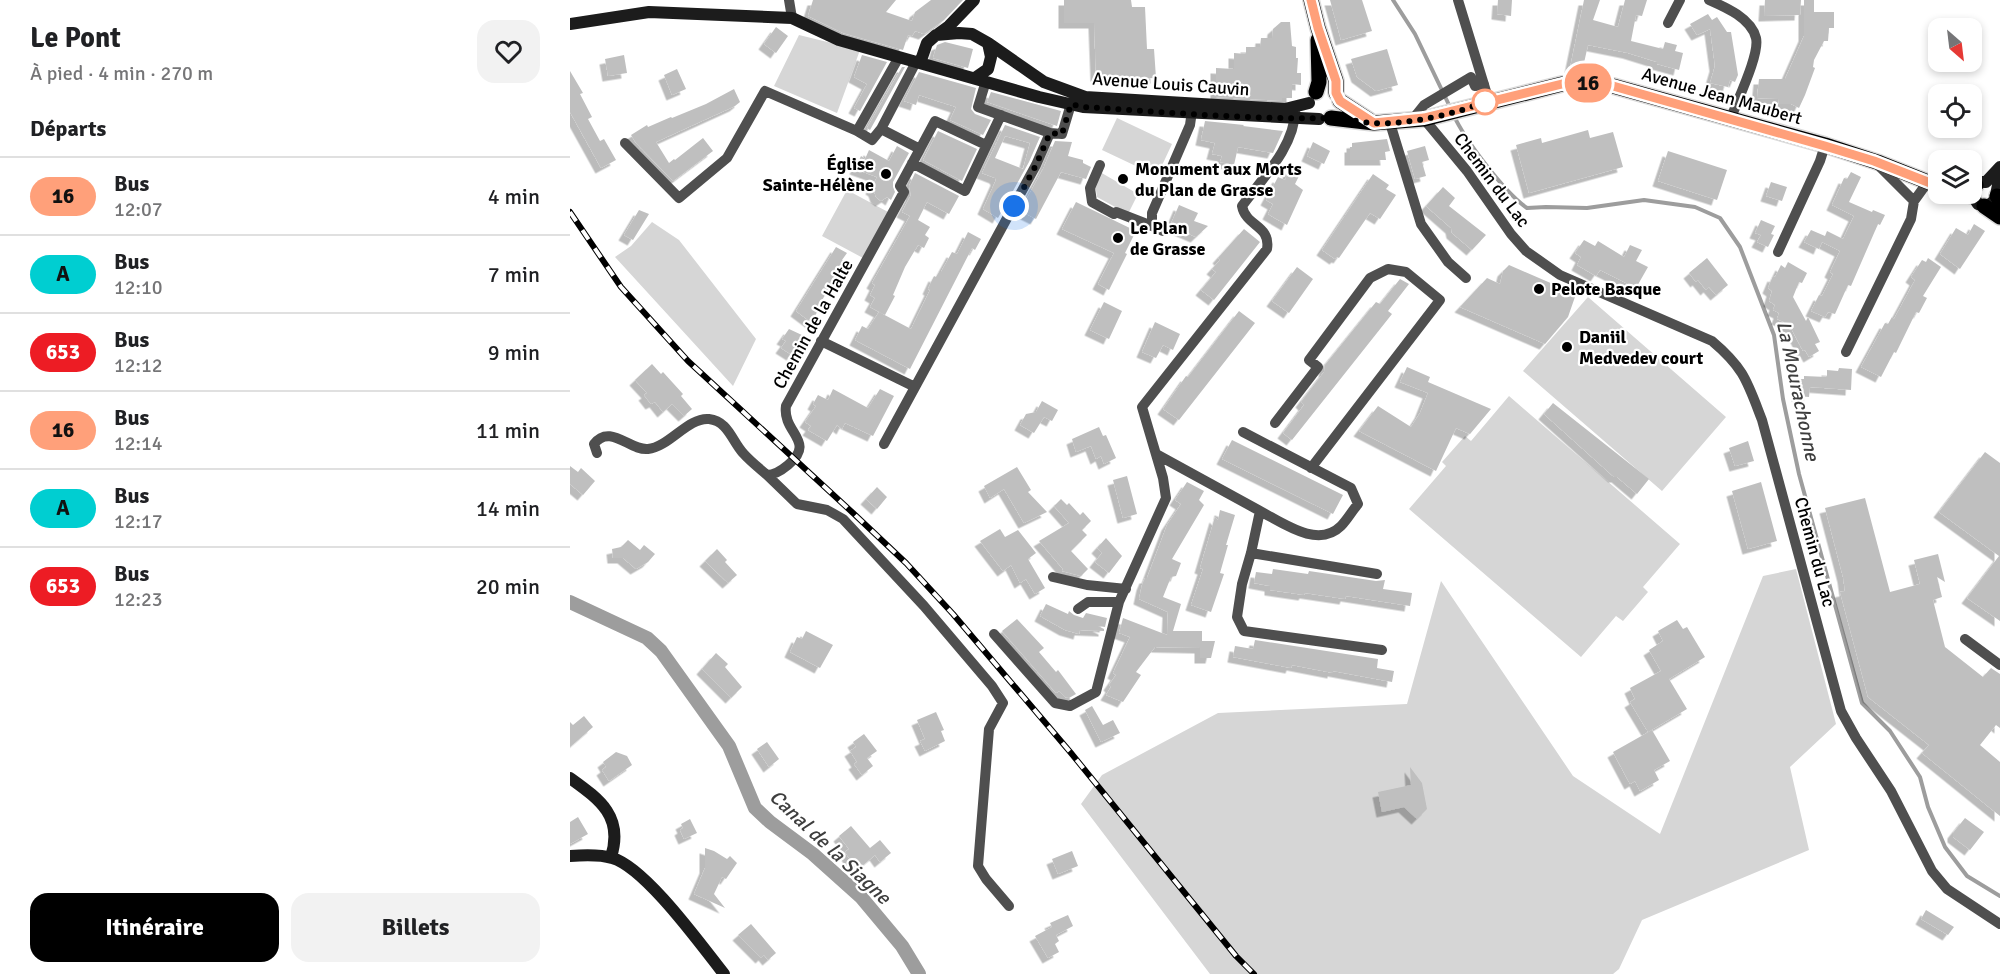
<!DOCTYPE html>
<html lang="fr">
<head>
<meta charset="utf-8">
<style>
  :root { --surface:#fff; --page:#f2f2f2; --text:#202124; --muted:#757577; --line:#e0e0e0; --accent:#000 }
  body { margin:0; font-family:Signika,sans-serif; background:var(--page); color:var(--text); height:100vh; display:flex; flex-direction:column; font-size:22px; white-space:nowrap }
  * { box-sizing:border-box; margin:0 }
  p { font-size:20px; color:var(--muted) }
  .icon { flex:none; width:33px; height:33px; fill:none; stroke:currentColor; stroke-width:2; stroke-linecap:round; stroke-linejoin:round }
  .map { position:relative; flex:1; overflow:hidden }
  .details { display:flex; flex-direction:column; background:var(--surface); width:570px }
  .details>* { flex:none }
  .badge { padding:0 12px; border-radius:20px; font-size:21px; line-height:39px }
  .needle { width:39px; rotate:152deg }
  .fabs { position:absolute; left:1358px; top:18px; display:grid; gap:12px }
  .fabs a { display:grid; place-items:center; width:54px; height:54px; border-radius:12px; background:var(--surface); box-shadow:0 3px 9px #0003; font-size:30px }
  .you { position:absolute; width:30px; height:30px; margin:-15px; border:4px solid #fff; border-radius:50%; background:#1a73e8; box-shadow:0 0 0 9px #1a73e833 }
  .map>.badge { position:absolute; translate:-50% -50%; box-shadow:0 0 0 3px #fff }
  h2 { padding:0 30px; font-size:22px; line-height:54px }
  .round { display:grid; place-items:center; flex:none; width:63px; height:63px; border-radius:18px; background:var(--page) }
  .overview { display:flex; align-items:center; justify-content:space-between; height:102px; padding:0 30px }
  h1 { font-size:28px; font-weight:700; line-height:45px }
  .cta { display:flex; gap:12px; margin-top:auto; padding:12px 30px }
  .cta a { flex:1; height:69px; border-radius:18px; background:var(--accent); color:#fff; font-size:24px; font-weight:700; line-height:69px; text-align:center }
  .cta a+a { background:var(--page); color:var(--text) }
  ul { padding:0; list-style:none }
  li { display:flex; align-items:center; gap:18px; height:78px; padding:0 30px; border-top:2px solid var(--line) }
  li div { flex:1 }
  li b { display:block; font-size:22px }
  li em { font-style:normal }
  li .badge { min-width:66px; font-weight:700; text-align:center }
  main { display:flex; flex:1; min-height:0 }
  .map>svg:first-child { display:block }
  .green { fill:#d6d6d6 }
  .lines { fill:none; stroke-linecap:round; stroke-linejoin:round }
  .stream { stroke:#9d9d9d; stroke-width:4 }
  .canal { stroke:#9d9d9d; stroke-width:14 }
  .building { fill:#bfbfbf; fill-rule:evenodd; filter:url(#shadow) }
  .primary-casing { stroke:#dbdbdb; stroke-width:18 }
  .street { stroke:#4f4f4f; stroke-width:10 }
  .secondary { stroke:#1c1c1c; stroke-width:12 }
  .primary { stroke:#000; stroke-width:15 }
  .rail-casing { stroke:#000; stroke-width:6 }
  .rail { stroke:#fff; stroke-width:4; stroke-dasharray:11; stroke-linecap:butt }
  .line-casing { stroke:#fff; stroke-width:14 }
  .line { stroke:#ffa07a; stroke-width:9 }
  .walk { stroke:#000; stroke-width:6; stroke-dasharray:0 10.8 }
  .stop-dot { fill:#fff; stroke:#ffa07a; stroke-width:3 }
  .poi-dot { fill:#000; stroke:#fff; stroke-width:2 }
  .labels { text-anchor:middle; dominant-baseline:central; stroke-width:4.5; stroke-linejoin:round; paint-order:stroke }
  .street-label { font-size:18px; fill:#000; stroke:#fff }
  .poi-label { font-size:18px; font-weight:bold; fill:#000; stroke:#fff; text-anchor:start }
  .water-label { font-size:20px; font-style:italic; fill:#3e3e3e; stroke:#fff }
</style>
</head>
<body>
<main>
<section class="details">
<div class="overview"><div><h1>Le Pont</h1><p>À pied · 4 min · 270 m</p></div><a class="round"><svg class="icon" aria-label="heart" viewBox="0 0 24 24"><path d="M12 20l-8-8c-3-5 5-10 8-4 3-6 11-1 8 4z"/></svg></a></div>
<h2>Départs</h2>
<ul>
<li><span class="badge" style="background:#ffa07a;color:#111">16</span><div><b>Bus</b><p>12:07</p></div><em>4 min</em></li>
<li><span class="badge" style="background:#00ced1;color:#111">A</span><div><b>Bus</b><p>12:10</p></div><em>7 min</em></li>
<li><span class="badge" style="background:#ed1c24;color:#fff">653</span><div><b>Bus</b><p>12:12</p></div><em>9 min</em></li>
<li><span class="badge" style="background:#ffa07a;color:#111">16</span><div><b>Bus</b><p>12:14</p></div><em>11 min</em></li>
<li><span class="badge" style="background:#00ced1;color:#111">A</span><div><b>Bus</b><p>12:17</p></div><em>14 min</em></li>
<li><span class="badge" style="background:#ed1c24;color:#fff">653</span><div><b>Bus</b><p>12:23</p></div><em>20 min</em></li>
</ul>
<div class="cta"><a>Itinéraire</a><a>Billets</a></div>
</section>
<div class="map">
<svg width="1430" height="974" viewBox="0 0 1430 974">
  <defs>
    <filter id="shadow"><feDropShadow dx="-5.5" dy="5.5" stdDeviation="0" flood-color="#0004"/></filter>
  </defs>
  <rect width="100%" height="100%" fill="#fff"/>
  <!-- green -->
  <path class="green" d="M229 35 290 50 267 113 204 86Z
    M547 118 602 144 587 176 532 150Z
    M530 172 568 194 558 214 527 197 526 190 522 187Z
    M277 190 318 212 293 258 252 236Z
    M82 222 109 240 186 339 163 386 45 257 61 246Z
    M1018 297 1156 417 1092 491 953 371Z
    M939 396 1110 544 1073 587 1078 592 1053 621 1046 616 1011 657 839 509 876 466 872 462 895 436 901 441Z
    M1226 569 1266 724 1220 767 1239 850 1072 920 1049 969 1043 974H640L511 804 532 775 648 713 837 704 871 581 1003 776 1090 834 1193 576Z"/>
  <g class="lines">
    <!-- stream -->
    <path class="stream" d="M823 0 845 34 880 107
      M883 114C895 140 934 192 957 208L976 207 1017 208 1074 200 1125 207 1150 218 1170 247 1204 335 1213 399 1229 474 1292 703 1320 731 1350 777 1358 807 1375 847 1397 876 1430 896"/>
    <!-- canal -->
    <path class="canal" d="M0 602 77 638 91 651 159 746 185 808 200 822 243 854 291 897 332 946 349 974"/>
  </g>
  <!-- building -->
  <path class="building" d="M243 0H326L316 12 342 21 345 12 361 0H393L374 20 354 34 345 31 342 36 338 35 333 50 273 33 238 16Z
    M494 0H561L562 7H575L577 49H584L586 78 555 79V76H526L524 23H494Z
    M760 0H792L802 31 771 40Z
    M928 0H942L941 16 927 14Z
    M1014 0H1030L1023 20 1048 27 1055 0H1077L1072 16 1066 15 1061 41 1093 49 1095 42 1107 45 1105 51 1113 53 1109 70 1087 64V62L1058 53 1018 45 1012 72 1000 68Z
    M1195 0H1231L1230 15 1194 16Z
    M1234 0H1244V12H1264V28H1259L1258 41H1254L1244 60 1243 67 1245 68 1235 95 1229 108 1221 104H1209L1208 99 1187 98 1189 79H1215L1234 36Z
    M1138 14 1142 20 1147 17 1157 32H1161L1168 75 1165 82 1160 80 1158 87 1140 83 1145 66 1140 29 1127 35 1120 24Z
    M711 22H720L722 46 726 47V58H728L727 73H731V85L722 84V98H712V101L646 97V68L664 69V53L676 54V47H690L691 38H702L703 29Z
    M206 27 218 36 206 53 194 44Z
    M375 42 403 49 398 68 363 58 367 45Z
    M817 49 828 85 806 91 787 77 781 59Z
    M54 55 57 73 38 76 35 59Z
    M292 55 317 62 290 111 284 108 297 84 284 77Z
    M332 67H335L300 130 297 128Z
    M107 69 116 89 102 95 94 75Z
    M0 71 13 93 10 94 22 117 18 119 30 141 34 139 46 160 31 168 0 112Z
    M349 72 406 88 401 109 405 114 421 120 413 135 380 120 386 107 349 95 346 105 334 101Z
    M164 89 170 102 165 106 86 142 99 163 104 159 105 160 133 138 143 151 103 181 66 143 61 135 77 125 78 127 101 117 102 118 136 104Z
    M421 92 491 111 487 126 417 102Z
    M635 121 674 125 673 126 713 131 703 153 668 147 664 165 650 162 652 156 642 154 645 143 631 140Z
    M435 125 470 137 459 162 428 218 413 209 426 180 425 178 412 173ZM435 136 460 143 453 169 425 158Z
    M1018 130 1020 138 1043 132 1053 167 959 193 946 145 971 138 972 143Z
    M368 131 407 149 392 181 353 160Z
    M817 139 820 151 815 152 816 160H780V147H782V143Z
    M485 141 502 142 498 156 513 160V163L521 167 516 179 491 172 466 219 450 211 473 169Z
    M743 142 760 151 754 164 737 156Z
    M327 146 339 153 323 182V187L325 192 321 200 317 197 311 201 306 197 304 191 301 189 307 177 285 169 291 156 295 159 299 150 319 161Z
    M855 146 859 160 852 162 856 176 845 179 837 151Z
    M1098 151 1157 170 1147 200 1088 181Z
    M720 168 730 174 725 184 733 190 717 225 698 214 703 204 696 200 708 177 715 180Z
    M1281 172 1291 177 1279 202 1302 212 1303 210 1315 215 1310 225 1308 224 1281 286 1278 285 1265 314 1258 312 1255 317 1241 311 1249 295 1252 296 1263 274 1260 272 1270 251 1252 242 1249 249 1234 242 1241 230 1255 236 1257 231 1273 239 1284 216 1262 205 1274 178 1277 179Z
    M345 173 389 196 379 214 357 202 348 220 360 227 355 235 359 238 354 248 348 245 335 267 323 295 325 296 315 315 300 307 305 298 300 295 305 285 302 283 340 216 332 212 341 195 339 186Z
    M803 174 819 185 816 189 826 195 810 219 800 213 769 258 767 257 765 259 752 250Z
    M1201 182 1217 187 1212 201 1196 196Z
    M873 187 885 198 879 206 916 235 902 250 882 233 881 228 856 206Z
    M506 202 566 231 555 253 557 254 539 290 528 284 544 253 492 229Z
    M609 205 628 213 624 221 638 226 626 237 600 226Z
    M69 210 79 214 63 240 54 235Z
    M1191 220 1205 226 1201 234 1204 235 1198 247 1187 242 1191 235 1185 233Z
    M1404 224 1415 231 1390 269 1370 254 1386 228 1398 235Z
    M674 229 690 242 644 300 631 290 646 272 642 269 650 260 648 258Z
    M398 232 411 239 405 250 402 248 340 369 285 340 292 326 298 329 309 312 341 329 360 290 358 289 364 276 366 277 369 272H371L382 252 387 254Z
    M1014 240 1025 246 1028 241 1054 257 1060 245 1072 250 1066 261 1078 267 1066 288 1030 270 1026 276 1007 265 1011 257 1005 253Z
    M266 247 277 253 272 260 276 262 266 277 267 278 260 291 257 290 242 323 226 311Z
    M1137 258 1158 285 1146 295 1139 287 1136 290 1128 280 1126 282 1119 273Z
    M1358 258 1371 267 1353 296 1357 298 1349 313 1346 312 1326 353 1324 352 1311 377 1291 367 1315 323 1318 324 1322 317 1324 319 1345 280 1341 277 1352 260 1356 262Z
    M1218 262 1237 273 1232 283 1229 282 1223 297 1236 321 1238 317 1250 342 1245 344 1249 351 1239 357 1235 350 1233 351 1222 330 1212 326 1214 322 1207 319 1209 313 1203 310 1205 305 1199 301 1202 291 1198 288 1203 276 1205 277 1211 265 1215 268Z
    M939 265 1006 294 998 317 975 344 890 307 917 278 930 284 933 271Z
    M727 267 743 279 719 313 702 301Z
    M830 279 839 284 818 311 822 314 722 440 713 433 734 405 731 402 754 372 755 365 806 302 810 304Z
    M534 302 552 311 539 339 520 330Z
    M669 311 685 323 609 420 593 409 616 376 618 377Z
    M585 322 610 334 603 350 593 345 586 358 572 352Z
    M219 329 234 336 222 355 211 348 216 341 212 339Z
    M82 364 91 374 93 372 113 394 111 396 122 409 114 416 102 404 93 412 85 402 81 404 74 395 77 393 65 380Z
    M837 367 860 377 858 382 921 409 900 434 886 428 866 471 789 431 808 406 841 427 850 413 858 393 830 382Z
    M1269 368 1282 369 1281 390 1240 387 1239 397 1227 396 1228 379H1234V376L1257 377V370L1268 371Z
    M263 389 298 408 310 389 324 396 303 436 275 423 272 429 267 425 257 441 238 430 241 426 235 422 246 406 243 404 248 395 258 400Z
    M472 401 488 410 482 421 474 417 464 433 450 425 456 414 466 412Z
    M983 403 1079 479 1067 494 1047 477H1044L974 414Z
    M529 427 533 436 536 435 546 458 534 464 531 456 526 459 521 446 506 452 502 439Z
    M662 440 773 495 763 514 652 459Z
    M1178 441 1184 461 1165 466 1159 448Z
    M1415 452 1430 463V621L1397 598 1429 556 1369 512Z
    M0 466 8 472 11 468 25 481 13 495 0 484Z
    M447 467 461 490 458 492 477 512 454 523 434 489 420 498 414 486Z
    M557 476 567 514 553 518 543 480Z
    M617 482 634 491 629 500 634 505 602 559 611 563 606 576 601 577 593 597 611 604 603 631H632V641H645L641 658H630V648L585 647 566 672 571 675 553 702 536 695 541 687 539 685 546 675 543 673 560 637 549 633 553 618 597 635 598 612 569 599 572 585 575 578H577L597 525 611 504 605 500Z
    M1191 482 1207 541 1178 549 1162 491Z
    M307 487 317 497 307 509 296 499Z
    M1295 498 1320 592 1350 584 1344 560 1368 554 1375 582 1367 577 1372 597 1363 600 1375 647 1413 677 1421 668 1430 674V728L1426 725 1410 745 1430 762V816L1352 753 1359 745 1298 697 1270 592 1275 591 1273 577 1255 508Z
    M491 499 497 505 499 503 510 515 513 512 521 521 512 530 517 535 501 551 518 569 511 576 492 571 493 569 469 541 499 523 484 506Z
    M650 510 665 515 656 545H658L650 573 654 574 641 612 621 605 633 569 630 568 645 517 648 520Z
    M430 529 435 537 448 530 466 553 458 559 475 588 465 594 456 579 450 583 441 565 433 571 410 541Z
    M536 538 552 556 539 573 525 562 532 553 527 548Z
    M58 540 70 550 74 545 85 554 78 562 66 569 53 558H43L42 549 51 547Z
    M147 549 157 560 155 562 167 575 158 583 135 561Z
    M703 569 738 574 739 571 806 581 815 580 813 589 842 593 840 606 776 596 775 599 735 593 734 595 700 590V586L684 583 686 572 702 574Z
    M476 604 498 614 499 611 504 615 513 618 516 613 537 618 535 627 528 626 534 629V631L510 630 509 634 495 630 470 616Z
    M447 619 474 648 469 652 486 672 488 670 506 694 499 698 495 697 489 691 486 693 432 631Z
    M1107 620 1113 629 1117 627 1135 657 1099 679 1117 709 1078 732 1060 702 1065 699 1060 688 1091 671 1079 650 1093 641 1088 631Z
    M236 631 263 645 250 668 220 652 227 637 232 639Z
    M685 640 808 659 807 668 824 671 822 682 763 671V673L722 665 721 668 663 657 665 646 683 649Z
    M146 653 158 664 155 667 172 687 161 698 132 669Z
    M522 706 533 725 543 720 550 733 531 742 515 710Z
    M366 712 374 730 371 731 375 741 355 751 350 741 355 739 347 720Z
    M14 716 23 727 0 747V722L3 725Z
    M1082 730 1100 761 1084 770 1089 780 1070 791 1065 781 1060 784 1043 752Z
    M294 734 307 751 297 758 303 766 292 775 284 764 287 762 280 751 286 747 283 742Z
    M197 742 209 759 199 767 187 749Z
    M46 752 57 756 62 765 39 781 32 770 36 767 33 762Z
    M840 767 852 783 857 809 847 819 834 807 812 812 808 792 841 785Z
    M8 817 18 834 0 844V822Z
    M1395 818 1414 832 1400 850 1383 837V833Z
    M120 819 127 833 114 839 110 830 113 828 111 824Z
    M281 826 300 848 310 840 321 853 310 862 305 855 292 866 285 858 281 861 275 852 279 849 269 836Z
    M135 848 144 851 157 859 160 856 167 863 156 879 152 877 144 894 155 908 124 894 135 868Z
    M502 851 508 866 488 874 482 859Z
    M1356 910 1384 927 1378 935 1351 919Z
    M498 915 503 926 486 935 489 941 485 944 489 952 478 958 465 936 482 927 480 923Z
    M181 924 206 953 198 960 194 955 191 958 168 935Z"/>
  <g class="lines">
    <!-- primary casing -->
    <g class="primary-casing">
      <path id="primary" d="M741 0 748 28 766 81V93
        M746 92 749 82 748 40
        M770 101 799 120
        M761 118 804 123 854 119 992 84 1014 83 1043 86 1255 145 1310 163 1368 186
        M1401 184 1406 185
        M1395 194 1403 196
        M1427 196 1430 201
        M1414 206 1430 217"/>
    </g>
    <!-- street -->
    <path class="street" d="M219 0 222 18
      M888 0 919 101
      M1139 0C1155 7 1181 18 1186 38 1190 54 1167 101 1161 118
      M1098 23 1110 0
      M416 81 408 107 480 133 492 134 501 104
      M854 119 897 171 941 234 956 251 990 275 1142 341C1174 368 1177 381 1192 420L1271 711 1286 738 1321 791 1362 871 1377 889 1430 924
      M842 120 854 105 901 77 905 86 914 84
      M820 123 851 224 878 262 896 278
      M287 131 329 57
      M55 143 109 198 157 158 195 91 287 131 302 140 311 129
      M350 149 365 121 416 145
      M342 163 395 191 431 115
      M1306 163 1344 201
      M530 165 520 188 522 202 544 214 546 212 582 226
      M593 231 582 226V213L620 125 623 104
      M1208 252 1250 161 1255 145
      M251 341 345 387
      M1276 352 1341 219 1344 201 1357 183
      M705 423 748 367 739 360 800 278 818 269 836 272 870 300 741 468
      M673 432 781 488 788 504C782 511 777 520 771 526 748 549 713 523 690 511L681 553 672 584 667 617 674 631 812 650
      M314 444 466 165 480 133
      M27 453 24 444C40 423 60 451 78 449 99 447 118 417 139 419 158 421 162 441 173 453 180 461 189 468 197 475 205 475 212 470 218 465 247 441 212 433 216 406L334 192 330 186 350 149 311 129 346 62
      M586 454 690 511
      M197 475 227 504 257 510 273 519 354 606 422 686 433 703 419 729 408 866 416 879 439 906
      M681 553 807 574
      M483 577 517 585 556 589
      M508 609 518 602H549
      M424 634 485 703 500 706 526 692 549 602 596 498 593 478 572 407 697 249C701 225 676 227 672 206 692 179 725 146 725 111
      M1395 639 1430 665"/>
    <!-- secondary -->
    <path class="secondary" d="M0 24 79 12 222 18 269 40 469 97 513 107 749 119
      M368 34 379 26 404 0
      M350 63 357 43 366 35 389 33 402 34 418 43 474 82 515 97 715 109 739 103
      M405 78 418 69 421 57 418 43
      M1430 167 1416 182H1411L1405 187 1403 196 1408 204 1418 206 1425 200 1430 175
      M0 778C29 799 54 816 41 857
      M0 856C13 855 29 854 42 858 75 867 131 945 154 974"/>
    <!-- primary -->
    <use href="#primary" class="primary"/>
    <!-- rail casing -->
    <g class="rail-casing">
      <path id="rail" d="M0 212 51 287 118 361 283 513 336 563 383 614 501 753 666 956 684 974"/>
    </g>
    <!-- rail -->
    <use href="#rail" class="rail"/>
  </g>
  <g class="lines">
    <!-- line casing -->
    <g class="line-casing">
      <path id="line" d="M741 0 748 28 766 81V93L770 101 804 123 854 118 992 84 1014 83 1043 86 1255 146 1304 161 1368 186"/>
    </g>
    <!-- line -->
    <use href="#line" class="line"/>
    <!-- walk -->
    <path class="walk" d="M444 206 466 165 480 133 492 134 501 104 513 107C596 112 681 120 764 118 777 118 791 123 804 123 838 125 885 114 915 102"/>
  </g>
  <!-- markers -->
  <circle class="stop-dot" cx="915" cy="102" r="12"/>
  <g class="poi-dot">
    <circle cx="316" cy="174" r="6"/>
    <circle cx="553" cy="179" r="6"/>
    <circle cx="548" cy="238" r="6"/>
    <circle cx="969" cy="289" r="6"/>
    <circle cx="997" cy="347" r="6"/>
  </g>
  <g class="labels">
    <!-- street labels -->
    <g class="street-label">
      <text transform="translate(601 84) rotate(4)">Avenue Louis Cauvin</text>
      <text transform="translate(1152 96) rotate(16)">Avenue Jean Maubert</text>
      <text transform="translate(922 180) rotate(53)">Chemin du Lac</text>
      <text transform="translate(243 324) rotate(-61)">Chemin de la Halte</text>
      <text transform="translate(1245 552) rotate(75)">Chemin du Lac</text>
    </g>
    <!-- poi labels -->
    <g class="poi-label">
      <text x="304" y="164" text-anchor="end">Église<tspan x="304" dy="21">Sainte-Hélène</tspan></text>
      <text x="565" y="169">Monument aux Morts<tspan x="565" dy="21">du Plan de Grasse</tspan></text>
      <text x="560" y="228">Le Plan<tspan x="560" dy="21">de Grasse</tspan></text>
      <text x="981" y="289">Pelote Basque</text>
      <text x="1009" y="337">Daniil<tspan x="1009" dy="21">Medvedev court</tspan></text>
    </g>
    <!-- water labels -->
    <g class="water-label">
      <text transform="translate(1228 391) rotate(78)">La Mourachonne</text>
      <text transform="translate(260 847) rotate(43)">Canal de la Siagne</text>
    </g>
  </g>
</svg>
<div class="fabs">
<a><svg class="needle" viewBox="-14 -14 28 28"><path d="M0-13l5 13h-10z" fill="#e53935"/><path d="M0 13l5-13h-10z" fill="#757577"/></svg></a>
<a><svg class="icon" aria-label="locate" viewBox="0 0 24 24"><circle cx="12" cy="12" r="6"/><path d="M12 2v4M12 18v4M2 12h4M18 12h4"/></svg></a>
<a><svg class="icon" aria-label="layers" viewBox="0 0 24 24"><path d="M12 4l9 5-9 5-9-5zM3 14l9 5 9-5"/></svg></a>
</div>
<div class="you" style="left:444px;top:206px"></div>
<b class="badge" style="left:1018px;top:83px;background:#ffa07a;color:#111">16</b>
</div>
</main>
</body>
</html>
